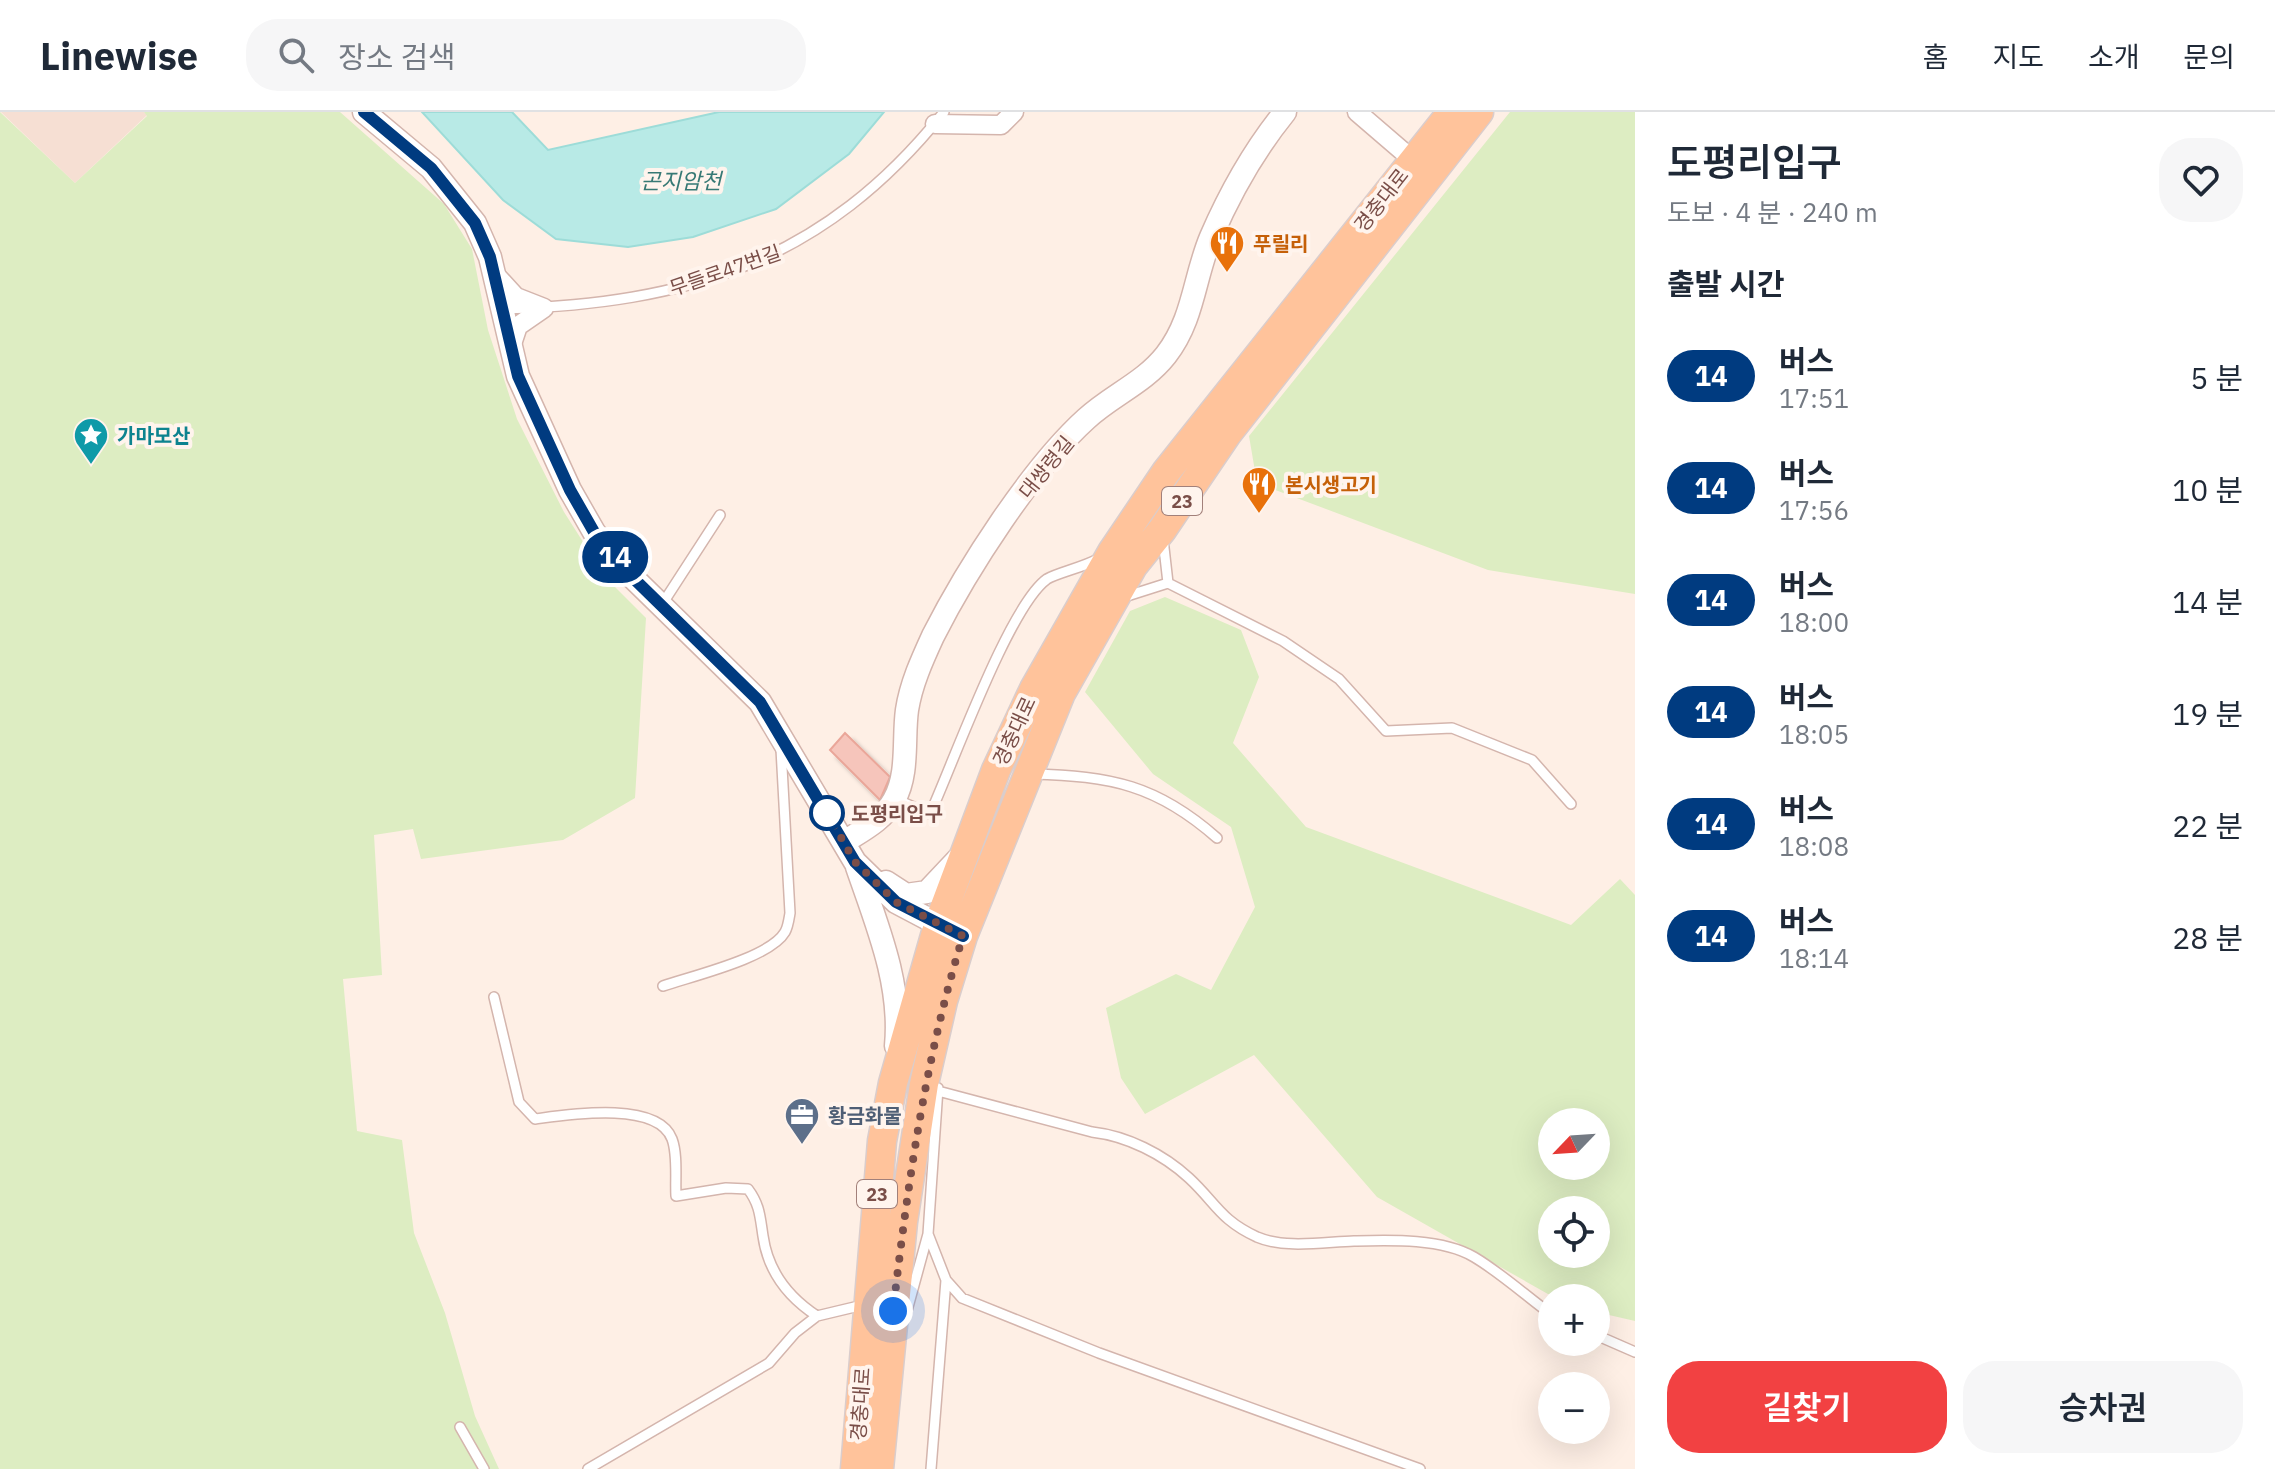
<!DOCTYPE html>
<html lang="ko">
<head>
<meta charset="utf-8">
<style>
  :root { --surface:#fff; --page:#f6f6f7; --text:#1f2937; --muted:#747a83; --line:#e0e1e3; --accent:#f24142 }
  body { margin:0; font-family:"IBM Plex Sans","Noto Sans KR",sans-serif; background:var(--page); color:var(--text); height:100vh; display:flex; flex-direction:column; font-size:30px; white-space:nowrap }
  * { box-sizing:border-box; margin:0 }
  p { font-size:26px; color:var(--muted) }
  .icon { flex:none; width:44px; height:44px; fill:none; stroke:currentColor; stroke-width:2; stroke-linecap:round; stroke-linejoin:round }
  .map { position:relative; flex:1; overflow:hidden }
  .side { display:flex; flex-direction:column; background:var(--surface); width:640px }
  .side>* { flex:none }
  .badge { padding:0 16px; border-radius:26px; font-size:28px; line-height:52px }
  .needle { width:52px; rotate:245deg }
  .tools { position:absolute; left:1538px; top:996px; display:grid; gap:16px }
  .tools a { display:grid; place-items:center; width:72px; height:72px; border-radius:50%; background:var(--surface); box-shadow:0 8px 32px #0002; font-size:40px }
  .you { position:absolute; width:40px; height:40px; margin:-20px; border:6px solid #fff; border-radius:50%; background:#1a73e8; box-shadow:0 0 0 12px #1a73e833 }
  .map>.badge { position:absolute; translate:-50% -50%; box-shadow:0 0 0 4px #fff }
  h2 { padding:0 32px; font-size:30px; line-height:72px }
  .round { display:grid; place-items:center; flex:none; width:84px; height:84px; border-radius:32px; background:var(--page) }
  .overview { display:flex; align-items:center; justify-content:space-between; height:136px; padding:0 32px }
  h1 { font-size:38px; font-weight:600; line-height:60px }
  .button { display:flex; gap:16px; margin-top:auto; padding:16px 32px }
  .button a { flex:1; height:92px; border-radius:32px; background:var(--accent); color:#fff; font-size:32px; font-weight:600; line-height:92px; text-align:center }
  .button a+a { background:var(--page); color:var(--text) }
  ul { padding:0; list-style:none }
  li { display:flex; align-items:center; gap:24px; height:112px; padding:0 32px }
  li div { flex:1 }
  li b { display:block; font-size:30px }
  li em { font-style:normal }
  li .badge { min-width:88px; font-weight:700; text-align:center }
  header { display:flex; align-items:center; gap:48px; box-sizing:border-box; height:112px; padding:0 40px; background:var(--surface); border-bottom:2px solid var(--line) }
  header strong { font-size:38px }
  nav { display:flex; gap:44px; margin-inline-start:auto; font-size:28px }
  .search { width:560px; height:72px; background:var(--page); display:flex; align-items:center; gap:20px; box-sizing:border-box; padding:0 28px; border-radius:32px; color:var(--muted); font-size:30px }
  main { display:flex; flex:1; min-height:0 }
  .map>svg:first-child { display:block }
  .residential { fill:#f6dfd3 }
  .green { fill:#ddedc2; fill-rule:evenodd }
  .water { fill:#b8eae6; stroke:#9ddcd8; stroke-width:2 }
  .building { fill:#f6c5bb; stroke:#eaa699; stroke-width:2; filter:url(#shadow) }
  .lines { fill:none; stroke-linecap:round; stroke-linejoin:round }
  .service-casing { stroke:#d4b5ad; stroke-width:12 }
  .minor-casing { stroke:#d4b5ad; stroke-width:21 }
  .tertiary-casing { stroke:#d4b5ad; stroke-width:25 }
  .primary-casing { stroke:#dacdcc; stroke-width:31 }
  .service { stroke:#fff; stroke-width:9 }
  .minor { stroke:#fff; stroke-width:18 }
  .tertiary { stroke:#fff; stroke-width:22 }
  .primary { stroke:#ffc39b; stroke-width:28 }
  .line-casing { stroke:#fff; stroke-width:18 }
  .line { stroke:#003b80; stroke-width:12 }
  .walk { stroke:#7a4e48; stroke-width:8; stroke-dasharray:0 14.4 }
  .stop-dot { fill:#fff; stroke:#003b80; stroke-width:4 }
  .labels { text-anchor:middle; dominant-baseline:central; stroke-width:8; stroke-linejoin:round; paint-order:stroke }
  .shield { fill:#fff4ed; stroke:#a2807a; stroke-width:2 }
  .shield-label { font-size:18px; font-weight:bold; fill:#7a4e48 }
  .street-label { font-size:20px; fill:#7a4e48; stroke:#fff4ed }
  .food-label { font-size:20px; font-weight:bold; fill:#c56008; stroke:#fff4ed; text-anchor:start }
  .culture-label { font-size:20px; font-weight:bold; fill:#0d838f; stroke:#fff4ed; text-anchor:start }
  .stop-label { font-size:20px; font-weight:bold; fill:#7a4e48; stroke:#fff4ed; text-anchor:start }
  .service-label { font-size:20px; font-weight:bold; fill:#4e5e75; stroke:#fff4ed; text-anchor:start }
  .water-label { font-size:22px; font-style:italic; fill:#377975; stroke:#fff4ed }
</style>
</head>
<body>
<header>
<strong>Linewise</strong>
<div class="search"><svg class="icon" aria-label="search" viewBox="0 0 24 24"><circle cx="10" cy="10" r="6"/><path d="M15 15l6 6"/></svg>장소 검색</div>
<nav><a>홈</a><a>지도</a><a>소개</a><a>문의</a></nav>
</header>
<main>
<div class="map">
<svg width="1635" height="1357" viewBox="0 0 1635 1357">
  <defs>
    <filter id="shadow"><feDropShadow dx="7" dy="7" stdDeviation="2" flood-color="#0004"/></filter>
  </defs>
  <rect width="100%" height="100%" fill="#feefe5"/>
  <!-- residential -->
  <path class="residential" d="M1 0H144L147 3 75 71Z"/>
  <!-- green -->
  <path class="green" d="M0 0 75 71 147 4 144 0H340L444 92 472 137 488 218 517 307 564 400 606 466 646 506 635 686 563 728 421 747 413 717 374 723 382 863 343 867 357 1019 402 1028 414 1121 445 1201 475 1304 499 1357H0Z
    M1510 0H1635V482L1488 458 1257 371 1249 324Z
    M1165 485 1241 518 1259 565 1233 631 1306 715 1571 813 1620 767 1635 783V1209L1596 1200V1186H1555L1377 1085 1254 943 1145 1002 1121 966 1106 896 1176 862 1211 878 1255 795 1231 715 1153 662 1085 580 1130 499ZM1552 1010H1596V1054H1552ZM1552 1098H1596V1142H1552Z"/>
  <!-- water -->
  <path class="water" d="M422 0H512L548 38 719 0H884L849 42 776 97 693 125 628 135 556 127 503 88Z"/>
  <!-- building -->
  <path class="building" d="M845 621 890 665 880 688 830 638Z"/>
  <g class="lines">
    <!-- service casing -->
    <g class="service-casing">
      <path id="service" d="M501 197C688 192 824 150 944 0
        M1163 427 1168 471
        M1124 485 1168 471 1283 529 1339 567 1386 619 1452 616 1532 648 1571 692
        M661 494 720 403
        M1032 662C1111 664 1157 673 1217 726
        M895 687 930 702C953 652 1009 494 1047 467 1057 461 1084 455 1098 447
        M663 874C692 864 770 846 785 820 788 815 789 807 790 801L781 637
        M494 885 519 990 535 1007C566 1003 657 988 672 1027 678 1043 675 1068 676 1084L726 1076 748 1077C760 1093 760 1105 763 1124 768 1160 788 1185 817 1204
        M938 979 1092 1020C1127 1024 1163 1042 1189 1066 1216 1091 1220 1108 1257 1125 1285 1137 1324 1130 1354 1129 1389 1128 1442 1126 1474 1145 1501 1161 1526 1184 1552 1203
        M928 1122 946 1168 962 1186 1099 1241 1420 1357
        M905 1206 928 1122 938 976
        M1596 1223 1635 1240
        M460 1315 484 1357
        M588 1357 769 1251 795 1221 817 1204 863 1193
        M931 1357 946 1168"/>
    </g>
    <!-- minor casing -->
    <g class="minor-casing">
      <path id="minor" d="M1357 0 1421 55
        M935 12 1001 13 1014 0
        M493 160 516 185 544 196
        M511 235 518 214 544 196"/>
    </g>
    <!-- tertiary casing -->
    <g class="tertiary-casing">
      <path id="tertiary" d="M364 0 431 56 475 111 490 145 518 264 570 378 594 420 624 457 760 590 855 750 896 790 951 819
        M844 730C863 718 883 708 894 688 909 662 903 626 907 598 911 572 922 548 933 524 967 457 1031 357 1086 307 1112 283 1144 271 1166 243 1194 207 1194 165 1211 125 1230 81 1255 37 1285 0
        M857 755C877 813 902 872 896 934
        M886 770 906 783 927 780 960 745"/>
    </g>
    <!-- primary casing -->
    <g class="primary-casing">
      <path id="primary" d="M855 1357 882 1029 893 971 938 813 996 658 1034 577 1112 440 1166 360 1452 0
        M879 1357 903 1110 924 972 943 889 963 824 1061 581 1133 454 1162 418 1227 322 1479 0"/>
    </g>
    <!-- service -->
    <use href="#service" class="service"/>
    <!-- minor -->
    <use href="#minor" class="minor"/>
    <!-- tertiary -->
    <use href="#tertiary" class="tertiary"/>
    <!-- primary -->
    <use href="#primary" class="primary"/>
  </g>
  <g class="lines">
    <!-- line casing -->
    <g class="line-casing">
      <path id="line" d="M364 0 431 56 475 111 490 145 518 264 570 378 594 420 624 457 760 590 855 750 896 790 963 824"/>
    </g>
    <!-- line -->
    <use href="#line" class="line"/>
    <!-- walk -->
    <path class="walk" d="M827 701 855 750 896 790 963 824C925 947 908 1071 893 1199"/>
  </g>
  <!-- icons -->
  <defs>
    <g id="restaurant-pin" transform="scale(1.8)"><path d="M0 17L-7.5 6A9.5 9.5 0 1 1 7.5 6Z" fill="#e8710a" stroke="#fff4ed"/><path d="M-5-6h1v4h1v-4h1v4h1v-4h1v5L-1.5 .5V6h-2V.5L-5-1ZM5-6V6H3V1.5H1.5Q1.5-4 5-6Z" fill="#fff"/></g>
    <g id="sight-pin" transform="scale(1.8)"><path d="M0 17L-7.5 6A9.5 9.5 0 1 1 7.5 6Z" fill="#0f9aa8" stroke="#fff4ed"/><path d="M0-6L1.8-2.2L6-1.7L2.9 1.2L3.7 5.4L0 3.3L-3.7 5.4L-2.9 1.2L-6-1.7L-1.8-2.2Z" fill="#fff"/></g>
    <g id="office-pin" transform="scale(1.8)"><path d="M0 17L-7.5 6A9.5 9.5 0 1 1 7.5 6Z" fill="#5c6f8a" stroke="#fff4ed"/><path d="M-6-3h4V-5.5h4V-3h4V5H-6ZM-1-4.5V-3h2v-1.5ZM-6 0V1H6V0Z" fill="#fff"/></g>
  </defs>
  <g fill-rule="evenodd">
    <use href="#restaurant-pin" x="1227" y="131"/>
    <use href="#sight-pin" x="91" y="323"/>
    <use href="#restaurant-pin" x="1259" y="372"/>
    <use href="#office-pin" x="802" y="1003"/>
  </g>
  <!-- markers -->
  <circle class="stop-dot" cx="827" cy="701" r="16"/>
  <g class="labels">
    <!-- shield labels -->
    <g class="shield">
      <rect x="1162" y="375" width="40" height="28" rx="6"/>
      <rect x="857" y="1068" width="40" height="28" rx="6"/>
    </g>
    <g class="shield-label">
      <text x="1182" y="389">23</text>
      <text x="877" y="1082">23</text>
    </g>
    <!-- street labels -->
    <g class="street-label">
      <text transform="translate(1381 88) rotate(-52)">경충대로</text>
      <text transform="translate(725 158) rotate(-19)">무들로47번길</text>
      <text transform="translate(1046 355) rotate(-51)">대쌍령길</text>
      <text transform="translate(1014 619) rotate(-65)">경충대로</text>
      <text transform="translate(860 1292) rotate(-86)">경충대로</text>
    </g>
    <!-- food labels -->
    <g class="food-label">
      <text x="1253" y="131">푸릴리</text>
      <text x="1285" y="372">본시생고기</text>
    </g>
    <!-- culture labels -->
    <g class="culture-label">
      <text x="117" y="323">가마모산</text>
    </g>
    <!-- stop labels -->
    <g class="stop-label">
      <text x="851" y="701">도평리입구</text>
    </g>
    <!-- service labels -->
    <g class="service-label">
      <text x="828" y="1003">황금화물</text>
    </g>
    <!-- water labels -->
    <g class="water-label">
      <text x="681" y="68">곤지암천</text>
    </g>
  </g>
</svg>
<div class="tools">
<a><svg class="needle" viewBox="-14 -14 28 28"><path d="M0-13l5 13h-10z" fill="#e53935"/><path d="M0 13l5-13h-10z" fill="#747a83"/></svg></a>
<a><svg class="icon" aria-label="locate" viewBox="0 0 24 24"><circle cx="12" cy="12" r="6"/><path d="M12 2v4M12 18v4M2 12h4M18 12h4"/></svg></a>
<a>+</a>
<a>−</a>
</div>
<div class="you" style="left:893px;top:1199px"></div>
<b class="badge" style="left:615px;top:445px;background:#003b80;color:#fff">14</b>
</div>
<section class="side">
<div class="overview"><div><h1>도평리입구</h1><p>도보 · 4 분 · 240 m</p></div><a class="round"><svg class="icon" aria-label="heart" viewBox="0 0 24 24"><path d="M12 20l-8-8c-3-5 5-10 8-4 3-6 11-1 8 4z"/></svg></a></div>
<h2>출발 시간</h2>
<ul>
<li><span class="badge" style="background:#003b80;color:#fff">14</span><div><b>버스</b><p>17:51</p></div><em>5 분</em></li>
<li><span class="badge" style="background:#003b80;color:#fff">14</span><div><b>버스</b><p>17:56</p></div><em>10 분</em></li>
<li><span class="badge" style="background:#003b80;color:#fff">14</span><div><b>버스</b><p>18:00</p></div><em>14 분</em></li>
<li><span class="badge" style="background:#003b80;color:#fff">14</span><div><b>버스</b><p>18:05</p></div><em>19 분</em></li>
<li><span class="badge" style="background:#003b80;color:#fff">14</span><div><b>버스</b><p>18:08</p></div><em>22 분</em></li>
<li><span class="badge" style="background:#003b80;color:#fff">14</span><div><b>버스</b><p>18:14</p></div><em>28 분</em></li>
</ul>
<div class="button"><a>길찾기</a><a>승차권</a></div>
</section>
</main>
</body>
</html>
